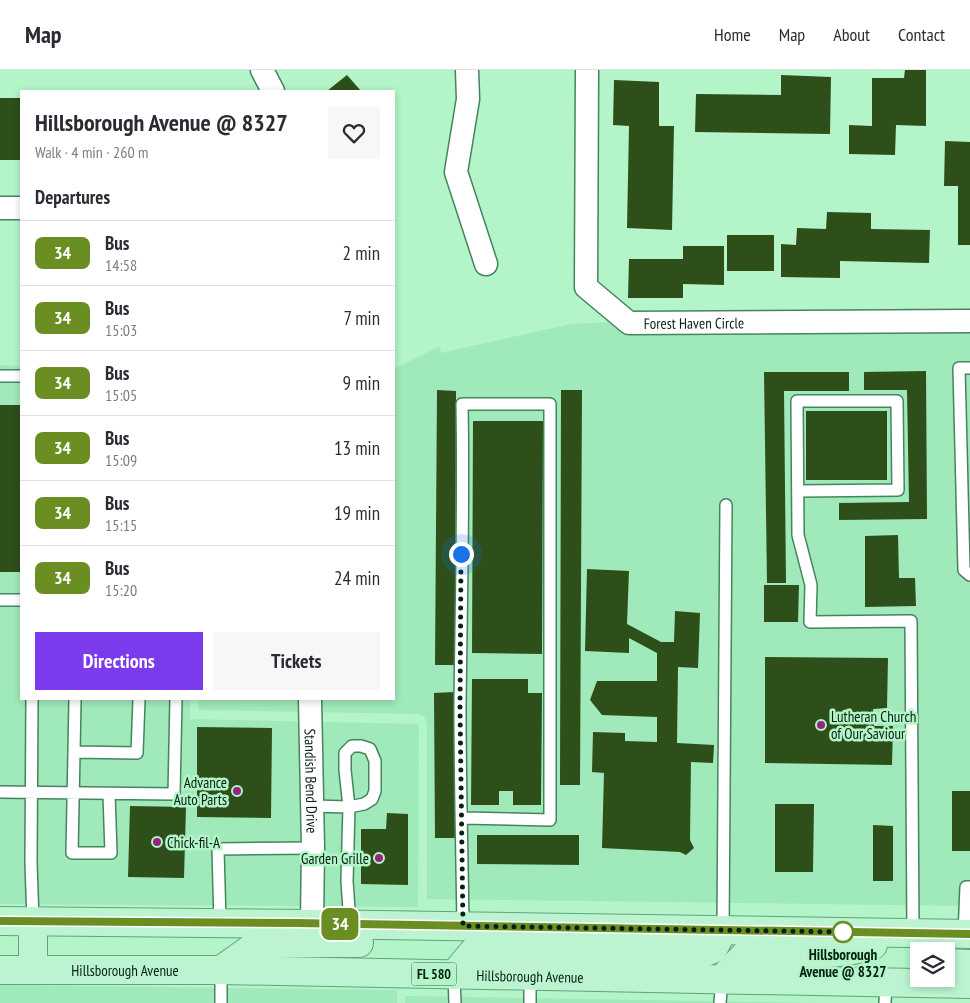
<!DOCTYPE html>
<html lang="en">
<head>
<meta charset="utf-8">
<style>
  :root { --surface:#fff; --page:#f7f7f7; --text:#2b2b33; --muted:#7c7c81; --line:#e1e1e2; --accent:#7c3aed }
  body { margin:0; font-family:"PT Sans Narrow",sans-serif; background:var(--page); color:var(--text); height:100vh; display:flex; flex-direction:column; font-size:19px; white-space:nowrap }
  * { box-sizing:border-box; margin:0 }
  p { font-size:16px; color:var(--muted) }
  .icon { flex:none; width:28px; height:28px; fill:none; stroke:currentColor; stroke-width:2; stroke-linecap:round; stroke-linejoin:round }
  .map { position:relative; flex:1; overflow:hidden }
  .panel { position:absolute; left:20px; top:20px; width:375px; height:610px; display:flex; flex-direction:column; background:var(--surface); border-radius:0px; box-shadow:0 2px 8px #0003 }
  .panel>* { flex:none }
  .badge { padding:0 10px; border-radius:8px; font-size:18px; line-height:32px }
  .controls { position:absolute; left:910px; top:872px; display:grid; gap:10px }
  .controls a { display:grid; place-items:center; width:45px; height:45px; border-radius:0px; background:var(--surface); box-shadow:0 2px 8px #0003; font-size:25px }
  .you { position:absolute; width:25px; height:25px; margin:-12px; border:4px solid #fff; border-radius:50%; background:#1a73e8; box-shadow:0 0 0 8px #1a73e833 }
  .map>.badge { position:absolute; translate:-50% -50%; box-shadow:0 0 0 2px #fff }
  h2 { padding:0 15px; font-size:19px; line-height:45px }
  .round { display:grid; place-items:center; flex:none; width:52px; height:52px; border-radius:0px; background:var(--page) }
  .head { display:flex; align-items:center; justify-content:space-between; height:85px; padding:0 15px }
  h1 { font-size:24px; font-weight:700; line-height:38px }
  .cta { display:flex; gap:10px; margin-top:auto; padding:10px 15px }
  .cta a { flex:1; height:58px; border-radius:0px; background:var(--accent); color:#fff; font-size:20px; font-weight:700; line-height:58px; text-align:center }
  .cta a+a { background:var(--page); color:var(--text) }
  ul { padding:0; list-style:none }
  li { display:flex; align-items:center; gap:15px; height:65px; padding:0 15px; border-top:1px solid var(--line) }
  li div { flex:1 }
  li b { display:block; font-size:19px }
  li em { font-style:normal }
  li .badge { min-width:55px; font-weight:700; text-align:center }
  header { display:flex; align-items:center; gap:30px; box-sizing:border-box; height:70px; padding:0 25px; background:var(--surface); border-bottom:1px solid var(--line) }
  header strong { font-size:24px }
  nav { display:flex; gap:28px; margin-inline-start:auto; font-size:18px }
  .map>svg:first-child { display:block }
  .built { fill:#a0e9ba }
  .building { fill:#2e4f1a }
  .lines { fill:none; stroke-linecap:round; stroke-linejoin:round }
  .service-casing { stroke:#46845e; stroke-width:14 }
  .minor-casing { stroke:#46845e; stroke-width:25 }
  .primary-casing { stroke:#5fa57a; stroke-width:30 }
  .service { stroke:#fff; stroke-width:11 }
  .minor { stroke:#fff; stroke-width:22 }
  .primary { stroke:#bcf4d1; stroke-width:28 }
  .line-casing { stroke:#fff; stroke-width:11 }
  .line { stroke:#6b8e23; stroke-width:8 }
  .walk { stroke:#062011; stroke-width:5; stroke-dasharray:0 9 }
  .poi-dot { fill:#942382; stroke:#b3f4c9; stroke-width:2 }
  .stop-dot { fill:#fff; stroke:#6b8e23; stroke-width:2.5 }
  .labels { text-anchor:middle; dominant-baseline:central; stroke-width:5; stroke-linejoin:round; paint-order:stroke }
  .shield { fill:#b3f4c9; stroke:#3a6048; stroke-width:1 }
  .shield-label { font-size:14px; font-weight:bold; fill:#062011 }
  .street-label { font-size:15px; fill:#062011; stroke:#b3f4c9 }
  .poi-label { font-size:15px; fill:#062011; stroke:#b3f4c9; text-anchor:start }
  .stop-label { font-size:15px; font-weight:bold; fill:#062011; stroke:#b3f4c9 }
</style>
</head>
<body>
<header>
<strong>Map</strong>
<nav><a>Home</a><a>Map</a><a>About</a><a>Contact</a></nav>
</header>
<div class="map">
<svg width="970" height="933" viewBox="0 0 970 933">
  <rect width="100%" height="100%" fill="#b3f4c9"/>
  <!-- built -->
  <path class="built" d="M913 238 947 243 970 254V836L427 829V654L424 646 419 644 199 640 198 629H394V299L440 276 441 283 571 254Z
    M0 295 21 296V629H190V649L419 654 418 837 0 834Z
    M0 915 397 920V933H0Z
    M405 926 819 933H405Z"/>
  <!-- building -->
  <path class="building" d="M905 0H926V56L896 55 895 85 849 84V55L872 56V8H904Z
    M347 5 361 21H327Z
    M781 5 831 7 830 64 695 62 696 24 781 25Z
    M614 10 659 12V56H674L672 160 627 158 629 56 613 55Z
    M0 28H21V90H0Z
    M945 71 970 72V175H958V116H944Z
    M827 142 871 143V159L930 160 929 193 840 191V208L781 207V174L796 175 797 158 826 159Z
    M727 165H774V201H727Z
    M683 176H724V215L683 214V228H628L629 189H683Z
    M926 301 927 449 839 450V433L909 432 907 320H864V302Z
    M764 302H849V321H784L786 513H767Z
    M437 320 456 321 455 595H435Z
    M561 320H582L580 715H560Z
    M0 335H21V502H0Z
    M806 341H887V410H806Z
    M473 351H543L542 584 472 583Z
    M898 465 899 508H915L916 536 865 537V466Z
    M587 499 629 501 627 554 661 572H674L675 541 700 543 698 598 678 597 677 673 714 675 713 693 691 692 690 770 694 778 686 785 680 782 602 778 604 703 592 702 593 662 625 663V671L657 672V647L602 645 590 630 597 611H657V583L629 568V583L585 581Z
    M764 515H799L798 552H764Z
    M765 587 888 588 887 638 873 639 874 656H893L892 695 765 693Z
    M472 609H528V623H542L541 735H513V721H499V735H471Z
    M454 622 455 768H435L434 623Z
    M197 657 272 658 271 748 197 747Z
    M952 721H970V781H952Z
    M775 734H814L813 802H775Z
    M130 736 186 737 184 808 128 807Z
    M387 743 408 744V815L361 814V759H386Z
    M873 755 893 756V811H873Z
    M477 765H579V795L477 794Z"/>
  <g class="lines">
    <!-- service casing -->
    <g class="service-casing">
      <path id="service" d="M970 298H959L964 500 970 505
        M0 306H21
        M798 421 898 420 897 331H797L798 465 811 515 810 552 911 551 913 863
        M0 530H21
        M32 629 31 793 33 851
        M75 629 74 682 137 683 139 629
        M352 676H361L370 679 375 691V721L372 729 364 734 349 737 345 700V683Z
        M74 682 72 783H111L109 724
        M0 722 174 724 176 629
        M312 736 349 737 347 811 350 854
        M462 748 550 750V334H462C464 435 461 536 460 637 460 710 462 783 463 856
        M220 853 218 779 313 778
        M723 860 726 435
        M964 864 966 817H970
        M221 900V933
        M454 905 455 933
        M530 933V906
        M720 933 722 909
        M885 933 886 913"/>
    </g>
    <!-- minor casing -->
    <g class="minor-casing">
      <g id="minor">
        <path d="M262 0 273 21"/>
        <path d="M467 0 468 29 456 102 486 194"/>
        <path id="s1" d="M587 0 586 217 629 253 970 251"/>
        <path d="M0 138H21"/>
        <path id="s2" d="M310 629 313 778 312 854"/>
      </g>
    </g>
    <!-- primary casing -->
    <g class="primary-casing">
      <g id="primary">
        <path d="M0 851 312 854 970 864"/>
        <path d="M33 851V900"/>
        <path d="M946 893 970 894"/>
        <path id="s3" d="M0 900H221L970 914"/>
        <path d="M221 900 259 873H359"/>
        <path d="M454 905 473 882 699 885 713 879 723 860"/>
        <path d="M722 909 746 884C784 884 838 887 873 875"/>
      </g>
    </g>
    <!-- service -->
    <use href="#service" class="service"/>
    <!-- minor -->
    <use href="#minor" class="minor"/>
    <!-- primary -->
    <use href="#primary" class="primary"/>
  </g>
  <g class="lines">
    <!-- line casing -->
    <g class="line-casing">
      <path id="line" d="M0 851 295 853 970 864"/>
    </g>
    <!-- line -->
    <use href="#line" class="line"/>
    <!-- walk -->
    <path class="walk" d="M461 484 460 639 463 856 843 862"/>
  </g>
  <!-- markers -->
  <g class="poi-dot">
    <circle cx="821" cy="655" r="5"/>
    <circle cx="237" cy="721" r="5"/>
    <circle cx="157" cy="772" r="5"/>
    <circle cx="379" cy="788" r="5"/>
  </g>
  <circle class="stop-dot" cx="843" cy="862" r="10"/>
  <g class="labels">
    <!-- shield labels -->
    <rect class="shield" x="411.5" y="892.5" width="45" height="23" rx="4"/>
    <g class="shield-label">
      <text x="434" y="904">FL 580</text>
    </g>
    <!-- street labels -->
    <g class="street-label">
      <text stroke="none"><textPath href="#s1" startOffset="338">Forest Haven Circle</textPath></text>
      <text stroke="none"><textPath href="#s2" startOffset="82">Standish Bend Drive</textPath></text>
      <text stroke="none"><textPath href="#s3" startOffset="125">Hillsborough Avenue</textPath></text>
      <text stroke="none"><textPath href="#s3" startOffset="530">Hillsborough Avenue</textPath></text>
    </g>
    <!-- poi labels -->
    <g class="poi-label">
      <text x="831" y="646">Lutheran Church<tspan x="831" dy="17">of Our Saviour</tspan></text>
      <text x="227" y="712" text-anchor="end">Advance<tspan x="227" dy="17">Auto Parts</tspan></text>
      <text x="167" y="772">Chick-fil-A</text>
      <text x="369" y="788" text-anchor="end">Garden Grille</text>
    </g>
    <!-- stop labels -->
    <g class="stop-label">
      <text x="843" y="884">Hillsborough<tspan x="843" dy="17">Avenue @ 8327</tspan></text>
    </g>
  </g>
</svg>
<div class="controls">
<a><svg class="icon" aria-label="layers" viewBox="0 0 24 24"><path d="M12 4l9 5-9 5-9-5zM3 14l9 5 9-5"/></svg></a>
</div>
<div class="you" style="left:461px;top:484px"></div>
<b class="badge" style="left:340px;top:854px;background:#6b8e23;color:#fff">34</b>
<section class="panel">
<div class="head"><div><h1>Hillsborough Avenue @ 8327</h1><p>Walk · 4 min · 260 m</p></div><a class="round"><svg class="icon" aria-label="heart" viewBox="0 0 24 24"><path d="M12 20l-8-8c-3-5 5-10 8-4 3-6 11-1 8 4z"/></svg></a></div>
<h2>Departures</h2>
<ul>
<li><span class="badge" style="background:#6b8e23;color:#fff">34</span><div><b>Bus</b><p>14:58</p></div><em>2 min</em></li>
<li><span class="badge" style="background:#6b8e23;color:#fff">34</span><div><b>Bus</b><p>15:03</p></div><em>7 min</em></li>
<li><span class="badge" style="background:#6b8e23;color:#fff">34</span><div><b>Bus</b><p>15:05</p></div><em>9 min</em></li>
<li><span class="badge" style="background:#6b8e23;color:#fff">34</span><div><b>Bus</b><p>15:09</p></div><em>13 min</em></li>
<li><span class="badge" style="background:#6b8e23;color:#fff">34</span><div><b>Bus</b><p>15:15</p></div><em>19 min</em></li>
<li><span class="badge" style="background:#6b8e23;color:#fff">34</span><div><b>Bus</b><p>15:20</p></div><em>24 min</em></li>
</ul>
<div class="cta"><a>Directions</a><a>Tickets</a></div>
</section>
</div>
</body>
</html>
